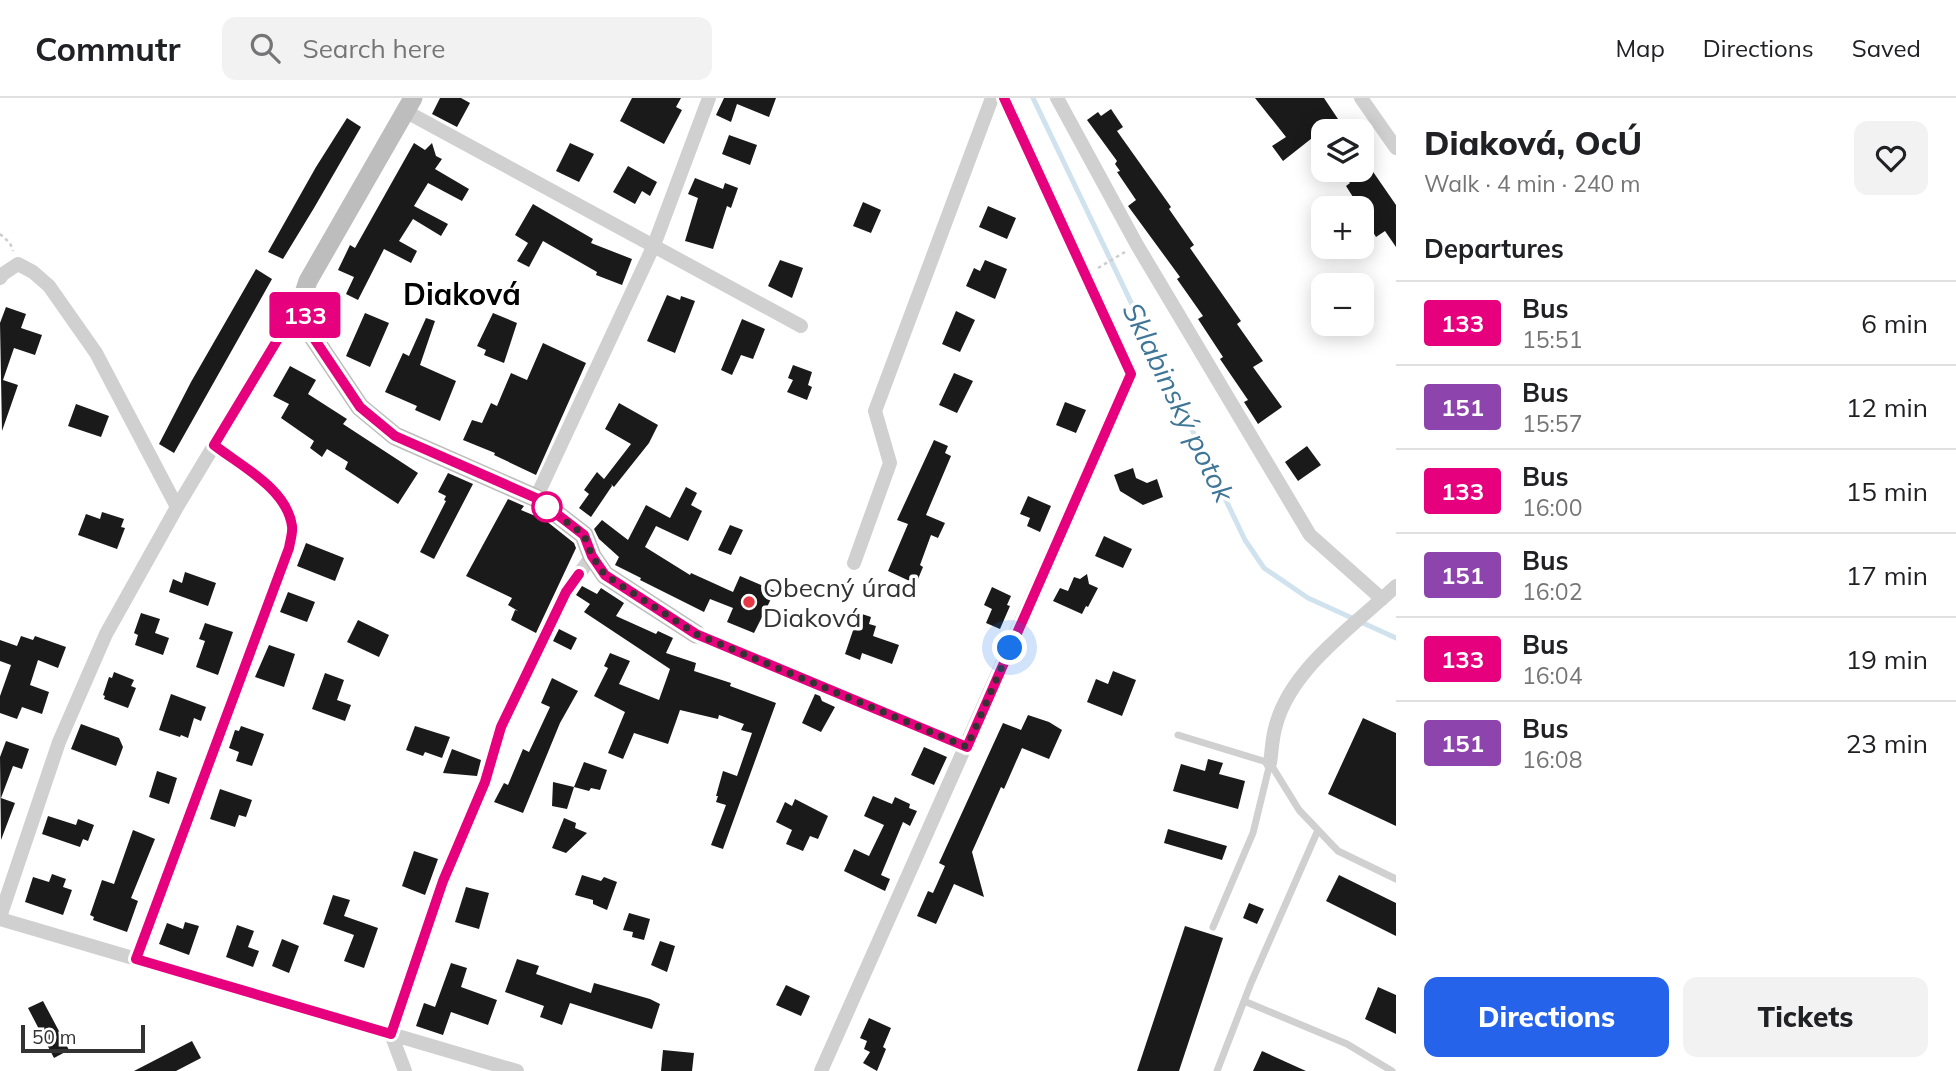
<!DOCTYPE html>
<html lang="en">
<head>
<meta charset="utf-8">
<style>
  :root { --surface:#fff; --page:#f2f2f2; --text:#202124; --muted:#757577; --line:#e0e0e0; --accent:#2563eb }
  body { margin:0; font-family:Mulish,sans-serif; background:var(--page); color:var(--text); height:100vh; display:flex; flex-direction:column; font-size:26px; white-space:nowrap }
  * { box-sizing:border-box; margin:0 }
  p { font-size:23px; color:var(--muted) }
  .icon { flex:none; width:38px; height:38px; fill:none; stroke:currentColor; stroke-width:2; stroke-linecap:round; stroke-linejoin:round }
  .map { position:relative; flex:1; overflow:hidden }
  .panel { display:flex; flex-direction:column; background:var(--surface); width:560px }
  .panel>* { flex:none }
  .badge { padding:0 14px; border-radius:5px; font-size:24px; line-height:46px }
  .tools { position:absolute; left:1311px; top:21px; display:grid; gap:14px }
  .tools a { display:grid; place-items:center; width:63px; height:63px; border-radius:14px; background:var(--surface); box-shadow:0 4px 18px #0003; font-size:35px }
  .scale { position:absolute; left:21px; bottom:18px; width:124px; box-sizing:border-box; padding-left:7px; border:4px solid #333; border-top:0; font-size:19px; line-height:24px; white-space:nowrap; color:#333; -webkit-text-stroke:5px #fff; paint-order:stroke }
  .you { position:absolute; width:35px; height:35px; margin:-18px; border:5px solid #fff; border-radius:50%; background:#1a73e8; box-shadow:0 0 0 10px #1a73e833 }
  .map>.badge { position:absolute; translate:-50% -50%; box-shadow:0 0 0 4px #fff }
  h2 { padding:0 28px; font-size:26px; line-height:63px }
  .round { display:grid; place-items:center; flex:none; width:74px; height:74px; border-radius:14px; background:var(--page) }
  .headline { display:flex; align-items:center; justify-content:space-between; height:119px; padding:0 28px }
  h1 { font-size:33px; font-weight:800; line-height:52px }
  .action { display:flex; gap:14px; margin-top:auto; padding:14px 28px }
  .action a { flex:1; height:80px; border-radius:14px; background:var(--accent); color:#fff; font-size:28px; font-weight:800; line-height:80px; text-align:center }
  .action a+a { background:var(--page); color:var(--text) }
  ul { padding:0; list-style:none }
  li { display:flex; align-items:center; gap:21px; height:84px; padding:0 28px; border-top:2px solid var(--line) }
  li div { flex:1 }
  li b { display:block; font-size:26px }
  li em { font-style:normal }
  li .badge { min-width:77px; font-weight:700; text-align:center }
  header { display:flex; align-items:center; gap:42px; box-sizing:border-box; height:98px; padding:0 35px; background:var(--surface); border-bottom:2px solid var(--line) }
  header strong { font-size:33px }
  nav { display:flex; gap:38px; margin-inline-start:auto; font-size:24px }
  .search { width:490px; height:63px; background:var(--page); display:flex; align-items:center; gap:18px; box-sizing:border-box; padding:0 24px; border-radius:14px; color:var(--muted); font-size:26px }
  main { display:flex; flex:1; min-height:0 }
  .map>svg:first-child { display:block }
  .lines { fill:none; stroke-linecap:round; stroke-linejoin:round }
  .stream { stroke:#cfe2ee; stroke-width:5 }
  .building { fill:#1a1a1a }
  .path { stroke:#cdcdcd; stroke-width:2.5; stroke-dasharray:3.5 3.5; stroke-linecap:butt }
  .lane { stroke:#d0d0d0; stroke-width:7 }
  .street { stroke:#d0d0d0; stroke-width:14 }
  .secondary { stroke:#bdbdbd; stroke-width:19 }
  .line-casing { stroke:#fff; stroke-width:16 }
  .line { stroke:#e6007e; stroke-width:10 }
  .walk { stroke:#333; stroke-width:7; stroke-dasharray:0 12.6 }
  .stop-dot { fill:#fff; stroke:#e6007e; stroke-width:3.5 }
  .poi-dot { fill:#e63946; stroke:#fff; stroke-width:2.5 }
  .labels { text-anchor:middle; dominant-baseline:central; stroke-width:7; stroke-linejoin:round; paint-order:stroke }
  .poi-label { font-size:26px; fill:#333; stroke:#fff; text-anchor:start }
  .water-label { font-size:28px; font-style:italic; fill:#3f7597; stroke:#fff }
  .quarter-label { font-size:30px; font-weight:bold; fill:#000; stroke:#fff }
</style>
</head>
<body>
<header>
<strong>Commutr</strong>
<div class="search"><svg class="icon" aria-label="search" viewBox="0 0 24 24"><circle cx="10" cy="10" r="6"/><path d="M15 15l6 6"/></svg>Search here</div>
<nav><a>Map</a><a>Directions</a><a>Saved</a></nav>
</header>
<main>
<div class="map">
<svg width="1396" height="973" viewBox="0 0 1396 973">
  <rect width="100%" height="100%" fill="#fff"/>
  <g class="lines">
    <!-- stream -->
    <path class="stream" d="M1033 0 1245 442 1264 470 1308 500 1396 540"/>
  </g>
  <!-- building -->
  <path class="building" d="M440 0H461L470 5 457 29 432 16Z
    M632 0H681L676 9 682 12 664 46 620 23Z
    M724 0H776L769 19 737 6 731 24 716 17Z
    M1255 0H1324L1346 33H1321L1283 63 1272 48 1286 39Z
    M1111 11 1123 29 1117 33 1171 109 1169 111 1194 147 1190 150 1241 223 1237 226 1263 263 1253 269 1282 309 1258 326 1244 304 1248 302 1220 261 1223 259 1198 221 1203 218 1177 181 1180 179 1128 108 1136 102 1117 74 1120 73 1115 66 1117 63 1087 22 1098 14 1101 18Z
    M347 20 361 29 314 110 283 161 268 154 316 69Z
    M729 37 757 47 750 67 722 56Z
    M414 45 425 52 432 45 436 58 442 61 435 71 469 91 462 103 428 85 414 108 448 126 441 138 413 121 399 143 417 153 411 165 384 151 358 202 346 196 354 179 338 172 350 147 355 150Z
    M570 45 594 56 579 84 556 73Z
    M1367 65 1396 107V149L1385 133 1376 139 1362 116V110H1336L1353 99 1346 88 1350 85 1346 80 1362 72Z
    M628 68 657 84 650 98 642 93 635 106 613 94Z
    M695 80 723 91 725 85 738 90 731 110 727 108 713 151 685 143 698 100 688 96Z
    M863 104 881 112 871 135 853 128Z
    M533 106 593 141 591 145 632 161 622 187 596 177 597 174 543 143 529 169 517 163 528 145 515 137Z
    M988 108 1016 120 1007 141 979 129Z
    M780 162 803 170 792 200 768 188Z
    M985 162 1007 171 995 201 966 188 974 170 980 173Z
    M256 171 272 181 174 355 159 346 191 284Z
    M667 197 680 202 681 198 695 203 675 255 647 243Z
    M6 209 26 216 21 230 42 237 35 257 14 250 3 282 18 287 2 333 0 225Z
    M956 213 975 222 960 254 942 246Z
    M365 215 389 225 370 269 346 258Z
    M493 215 517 225 504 265 484 257 486 252 477 248Z
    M426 220 435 223 420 267 456 283 440 323 415 312 417 308 385 294 403 255 409 258Z
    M742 221 765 231 753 261 741 257 732 277 721 272Z
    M543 245 586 265 536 377 494 357 495 355 463 342 472 322 482 325 491 305 497 308 511 275 527 282Z
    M793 267 812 274 808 287 812 289 807 302 787 294 793 282 788 280Z
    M290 268 316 282 308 296 347 321 343 326 418 375 398 406 345 371 348 364 327 351 322 359 310 350 314 343 281 320 289 306 273 298Z
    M954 275 973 283 957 315 939 307Z
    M1065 304 1086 312 1076 335 1056 327Z
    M619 305 658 327 649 345 614 389 611 386 612 388 591 419 579 410 589 396 584 392 597 374 604 381 631 346 605 331Z
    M76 306 109 318 101 339 68 328Z
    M934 342 948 348 945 355 951 358 926 417 945 425 938 440 931 437 920 467 923 469 916 486 888 473 908 426 897 422Z
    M1307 348 1321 367 1298 383 1285 364Z
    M1133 370 1136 380 1147 385 1157 381 1163 399 1143 407 1120 393 1114 377Z
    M448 375 473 386 434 461 420 454 446 403 444 402 446 398 438 394Z
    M686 389 697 395 691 407 702 413 688 443 656 428 645 449 690 477 691 475 733 494 740 478 775 493 754 535 727 524 733 510 710 501 704 514 640 482 641 480 615 467 619 459 599 441 594 431 602 422 628 442 646 407 670 420Z
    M1028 398 1051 408 1040 434 1027 428 1030 420 1020 416Z
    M508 401 524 408 521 412 545 422 574 445 576 450 536 535 511 522 515 512 518 513 508 507 512 500 466 478Z
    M102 414 124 421 121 429 125 430 117 451 78 437 86 416 100 421Z
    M730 427 743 432 731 457 718 452Z
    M1104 438 1132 451 1123 470 1095 458Z
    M306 445 344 460 335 483 297 468Z
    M185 474 216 485 208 508 169 494 173 481 182 485Z
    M1087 476 1089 486 1098 490 1088 509 1086 508 1082 516 1053 503 1060 490 1068 493 1074 479 1080 481Z
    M582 488 597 496 601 490 624 505 616 518 656 536 658 533 673 540 666 555 696 565 694 573 731 585 730 588 776 605 723 751 711 747 726 707 716 704 718 698H716L723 673 737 678 752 635 741 632 744 626 719 617 718 621 680 612 668 646 634 635 623 661 608 655 625 614 594 598 608 570 604 568 610 555 630 563 619 586 659 602 670 571 584 514 590 506 576 497Z
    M992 489 1011 498 1007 507 1010 508 1000 531 986 525 992 511 984 507Z
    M288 494 315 504 307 524 280 514Z
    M141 515 160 521 155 535 169 540 163 557 135 547 138 537 134 535Z
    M859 515 871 519 869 526 876 528 873 538 899 547 892 566 862 555 860 562 845 556Z
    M358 522 389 537 379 559 347 544Z
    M205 525 233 534 218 577 196 569 205 543 199 541Z
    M559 531 577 540 571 552 553 543Z
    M21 538 33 542 35 538 66 549 58 570 38 562 30 587 49 594 42 616 22 609 17 621 0 615V598L11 567 0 563V542L17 548Z
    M269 547 295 556 284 589 255 579Z
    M1113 573 1136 582 1122 618 1087 604 1096 581 1108 586Z
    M114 574 134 582 131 588 136 590 128 610 104 601 105 598 103 597 109 579 112 580Z
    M325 575 344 582 337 602 351 607 345 623 312 611Z
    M552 580 578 593 560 625 523 715 494 704 504 685 508 687 523 651 529 654 550 609 541 605Z
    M171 596 206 609 201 623 194 620 188 640 181 637 180 639 159 632Z
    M815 596 820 598 822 603 835 609 821 634 802 625Z
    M1028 617 1049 624 1062 632 1049 661 1022 650 1004 691 1001 689 972 754 984 799 954 786 936 826 917 818 928 793 933 795 945 768 939 765 1003 625 1021 632Z
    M1363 620 1396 635V728L1328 696Z
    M81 626 119 640 123 649 116 668 71 651Z
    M241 628 264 636 252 668 236 663 239 654 229 650 235 632 239 633Z
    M415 628 450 639 442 660 425 654 423 658 406 652Z
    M6 643 29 651 22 671 13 668 1 700 15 705 1 742 0 659Z
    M924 649 947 659 934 687 911 677Z
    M452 651 481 662 477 678 443 675Z
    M1208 661 1223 665 1219 676 1245 683 1238 711 1173 693 1181 666 1205 673Z
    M584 664 607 672 600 692 591 690 589 693 574 689Z
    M157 673 177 680 169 706 149 699Z
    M553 684 574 689 567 711 552 708Z
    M220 691 252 702 246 719 239 717 235 729 210 721Z
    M873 698 892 706 895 699 910 706 909 710 917 713 910 728 903 724 881 777 890 781 885 793 844 773 854 751 869 758 884 727 864 718Z
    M795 701 828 718 818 741 810 738 803 753 786 746 792 732 776 724 785 704 792 708Z
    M48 718 76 727 78 721 94 727 88 743 83 741 80 749 42 736Z
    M564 720 576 725 575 730 587 735 566 755 552 750Z
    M1168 731 1227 748 1222 762 1164 745Z
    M133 732 155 741 131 800 138 803 127 834 93 822 94 819 90 817 102 782 114 786Z
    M414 753 438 761 425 797 402 788Z
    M52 776 66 781 63 789 72 792 63 817 25 804 33 779 49 784Z
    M582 777 601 783 604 779 617 784 607 812 593 806V802L575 797Z
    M1339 777 1396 805V838L1326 803Z
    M466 789 489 795 479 831 455 824Z
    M333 797 350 802 344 818 378 830 364 870 344 863 354 837 323 826Z
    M1249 805 1264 811 1257 826 1243 820Z
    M629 815 650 821 644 842 632 839 633 834 623 832Z
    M185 824 199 828 189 857 159 846 167 825 183 831Z
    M237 827 254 833 248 849 259 853 253 869 226 859Z
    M1185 828 1223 840 1179 973H1137Z
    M282 841 299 848 289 875 272 868Z
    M660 843 675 848 667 874 651 867Z
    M517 861 539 868 536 876 591 895 594 885 650 901 660 906 652 931 570 905 562 927 540 919 544 908 505 894Z
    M451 865 467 870 461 889 497 902 488 927 451 914 443 937 416 928 424 905 435 909Z
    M786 887 810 898 801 918 776 907Z
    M1378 889 1396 897V936L1365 921Z
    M43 903 69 952 54 960 28 910Z
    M869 920 891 930 883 949 886 951 877 973 863 965 870 954 864 951 867 943 860 940Z
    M192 943 201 960 176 973H134Z
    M663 952 694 955 692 973H661Z
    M1262 953 1306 973H1253Z"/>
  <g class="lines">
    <!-- path -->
    <path class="path" d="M0 136 10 145 13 153
      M1098 170 1125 154"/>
    <!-- lane -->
    <path class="lane" d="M1178 637 1270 665 1299 712 1338 753 1396 781
      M1213 829 1253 735 1270 665
      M1244 903 1347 946 1392 973
      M1217 973 1251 885 1318 732"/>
    <!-- street -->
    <path class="street" d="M1057 0 1137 147 1310 437 1382 501
      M1361 0 1396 50
      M405 13 801 228
      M0 180 3 176 18 166 33 174 49 188 96 255 177 409 106 536 59 644 0 819
      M536 400 654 147 709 0
      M177 409 302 201
      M854 465 890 365 875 313 992 0
      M696 536 967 649
      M1270 665C1272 652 1272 639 1276 627 1291 570 1355 527 1396 488
      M0 821 517 973
      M136 861 289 450C290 443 293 435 292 428 287 391 240 368 214 347
      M405 973 391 936 443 783 485 684 501 629 566 494 592 458
      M821 973 1131 276 1004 0"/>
    <!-- secondary -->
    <path class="secondary" d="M413 0 308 183 302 201 307 230 360 309 395 338 536 400 584 437 592 458 605 477 696 536"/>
  </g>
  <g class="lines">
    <!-- line casing -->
    <g class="line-casing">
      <path id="line" d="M579 476 566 494 501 629 485 684 443 783 391 936 136 861 289 450C290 443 293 435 292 428 287 391 241 368 214 347L302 201 307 230 360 309 395 338 536 400 584 437 592 458 605 477 696 536 967 649 1131 276 1004 0"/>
    </g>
    <!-- line -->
    <use href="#line" class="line"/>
    <!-- walk -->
    <path class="walk" d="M547 409 584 437 592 458 605 477 696 536 967 649 1010 550"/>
  </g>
  <!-- markers -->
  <circle class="stop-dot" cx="547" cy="409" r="14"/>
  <circle class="poi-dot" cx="749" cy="504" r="7"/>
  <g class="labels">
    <!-- poi labels -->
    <g class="poi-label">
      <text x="763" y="489">Obecný úrad<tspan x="763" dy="30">Diaková</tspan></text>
    </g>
    <!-- water labels -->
    <g class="water-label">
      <text transform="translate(1179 304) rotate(64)">Sklabinský potok</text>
    </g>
    <!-- quarter labels -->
    <g class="quarter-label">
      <text x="462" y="196">Diaková</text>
    </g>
  </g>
</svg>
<div class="tools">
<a><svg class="icon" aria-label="layers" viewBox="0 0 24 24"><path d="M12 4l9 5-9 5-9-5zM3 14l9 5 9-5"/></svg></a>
<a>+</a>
<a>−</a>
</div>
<div class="scale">50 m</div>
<div class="you" style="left:1010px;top:550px"></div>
<b class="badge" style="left:305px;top:217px;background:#e6007e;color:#fff">133</b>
</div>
<section class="panel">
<div class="headline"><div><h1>Diaková, OcÚ</h1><p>Walk · 4 min · 240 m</p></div><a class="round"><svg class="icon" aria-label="heart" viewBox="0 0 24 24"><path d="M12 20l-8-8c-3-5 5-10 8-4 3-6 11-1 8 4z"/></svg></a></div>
<h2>Departures</h2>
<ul>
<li><span class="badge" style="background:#e6007e;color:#fff">133</span><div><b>Bus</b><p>15:51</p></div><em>6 min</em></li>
<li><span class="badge" style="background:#8e44ad;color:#fff">151</span><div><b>Bus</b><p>15:57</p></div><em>12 min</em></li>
<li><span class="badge" style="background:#e6007e;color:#fff">133</span><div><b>Bus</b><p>16:00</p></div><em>15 min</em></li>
<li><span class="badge" style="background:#8e44ad;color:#fff">151</span><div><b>Bus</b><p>16:02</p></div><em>17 min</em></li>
<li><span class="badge" style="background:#e6007e;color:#fff">133</span><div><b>Bus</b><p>16:04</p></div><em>19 min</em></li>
<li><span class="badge" style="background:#8e44ad;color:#fff">151</span><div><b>Bus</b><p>16:08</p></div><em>23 min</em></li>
</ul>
<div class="action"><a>Directions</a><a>Tickets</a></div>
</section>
</main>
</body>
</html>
